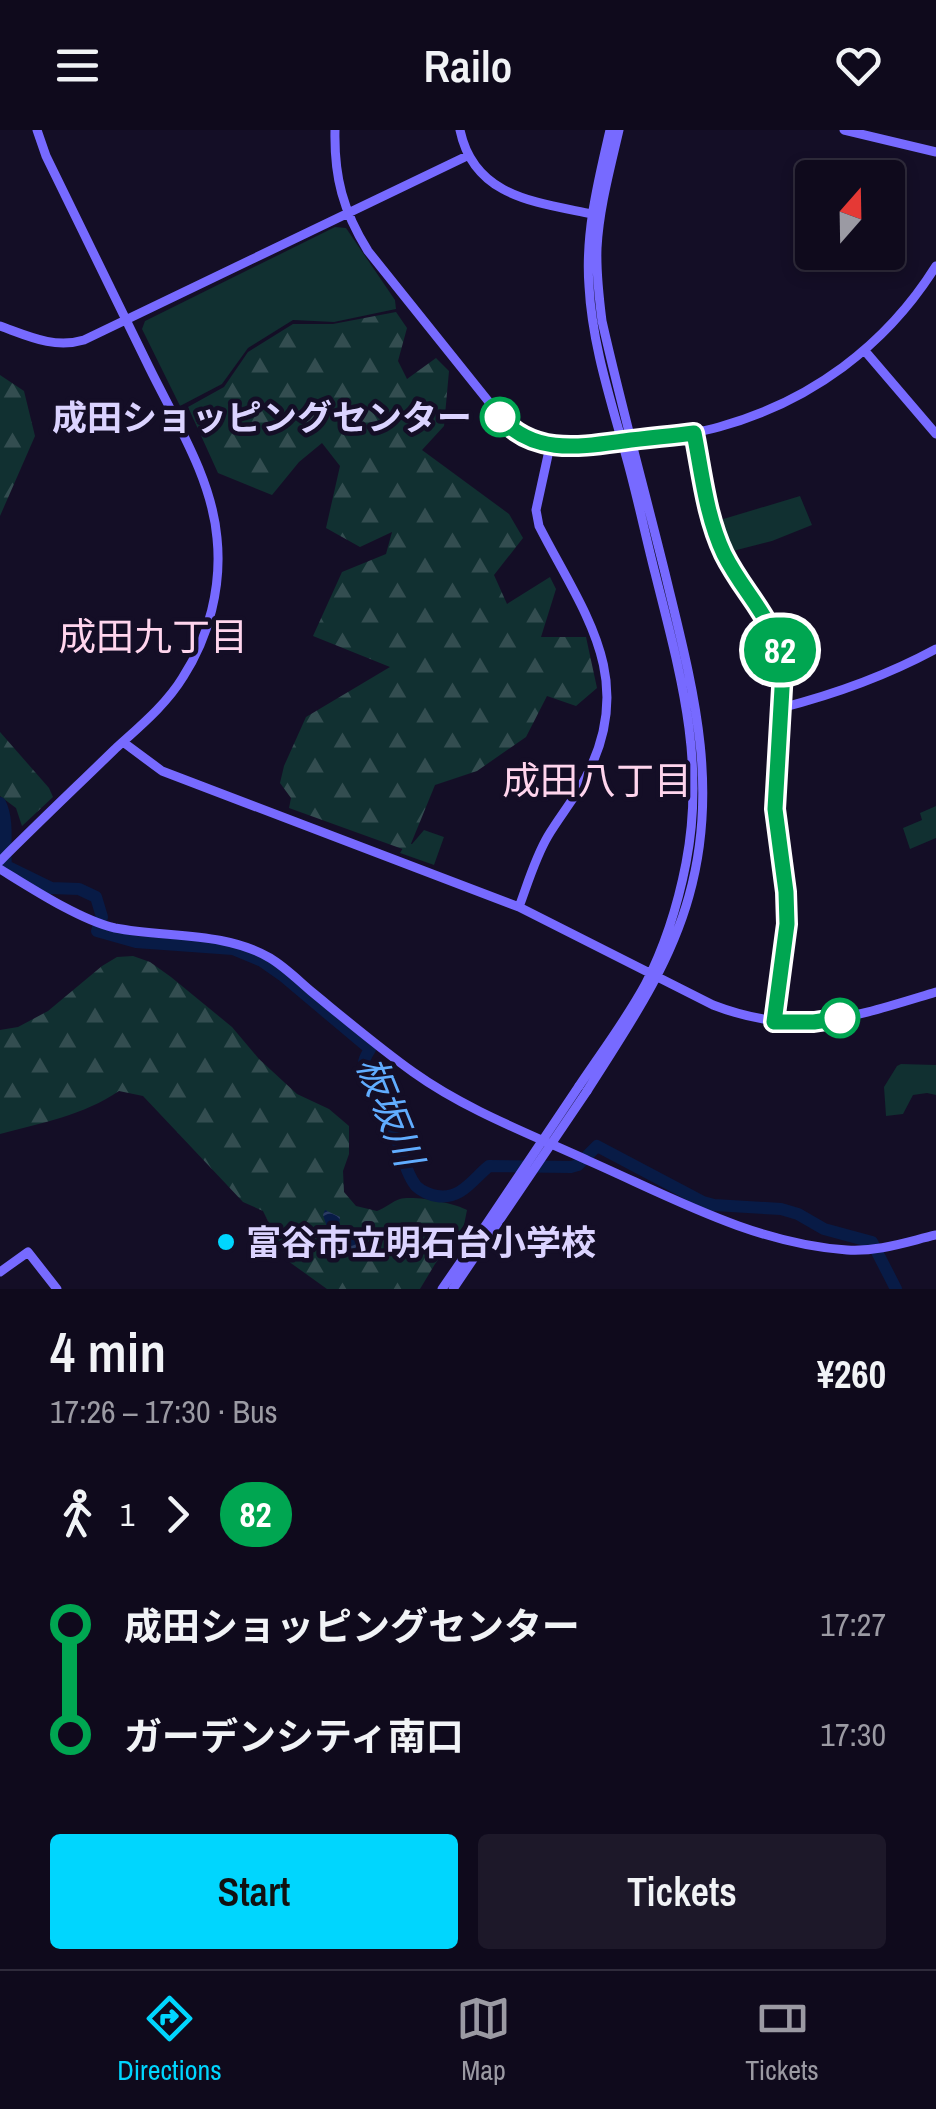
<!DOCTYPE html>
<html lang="en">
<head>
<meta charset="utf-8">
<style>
  :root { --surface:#0f0a1c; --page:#1d1829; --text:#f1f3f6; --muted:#9b9aa3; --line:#2f2b3b; --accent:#00d6fe }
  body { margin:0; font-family:"Archivo Narrow","Noto Sans JP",sans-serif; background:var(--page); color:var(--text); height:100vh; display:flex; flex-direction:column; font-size:38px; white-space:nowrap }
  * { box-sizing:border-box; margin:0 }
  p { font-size:32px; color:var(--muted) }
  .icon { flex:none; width:55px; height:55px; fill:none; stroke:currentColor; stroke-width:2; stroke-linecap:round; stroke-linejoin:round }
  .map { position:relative; height:1159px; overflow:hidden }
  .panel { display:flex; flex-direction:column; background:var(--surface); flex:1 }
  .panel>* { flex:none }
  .badge { padding:0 20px; border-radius:32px; font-size:35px; line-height:65px }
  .needle { width:65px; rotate:20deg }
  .controls { position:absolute; left:795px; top:30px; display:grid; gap:20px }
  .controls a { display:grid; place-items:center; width:110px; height:110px; border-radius:10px; background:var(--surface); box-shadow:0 5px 15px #0003,0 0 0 2px var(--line); font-size:50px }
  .map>.badge { position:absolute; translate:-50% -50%; box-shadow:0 0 0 5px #fff }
  .legs { display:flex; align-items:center; gap:15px; height:110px; padding:0 50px; font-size:32px }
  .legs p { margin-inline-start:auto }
  .summary { display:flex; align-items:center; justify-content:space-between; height:170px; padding:0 50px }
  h1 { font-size:55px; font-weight:600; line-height:75px }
  .action { display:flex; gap:20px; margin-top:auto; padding:20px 50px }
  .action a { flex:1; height:115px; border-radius:10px; background:var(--accent); color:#111; font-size:40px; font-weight:600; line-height:115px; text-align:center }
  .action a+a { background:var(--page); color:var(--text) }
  ul { padding:0 50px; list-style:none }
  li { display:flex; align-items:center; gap:35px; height:110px; font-size:38px }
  li i { display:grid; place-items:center; width:15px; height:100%; margin:0 12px; background:currentColor }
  li i::after { content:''; width:25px; height:25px; margin:-12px; border:8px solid; border-radius:50%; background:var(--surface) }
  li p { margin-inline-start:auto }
  li:first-child i { background:linear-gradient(#0000 50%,currentColor 0) }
  li:last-child i { background:linear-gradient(currentColor 50%,#0000 0) }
  header { display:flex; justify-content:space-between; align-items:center; height:130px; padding:0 50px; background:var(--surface); font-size:45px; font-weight:600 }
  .dock { display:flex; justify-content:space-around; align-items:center; height:140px; border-top:2px solid var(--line); background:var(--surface); font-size:28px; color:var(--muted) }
  .dock a { display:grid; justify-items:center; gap:5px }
  .dock .current { color:var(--accent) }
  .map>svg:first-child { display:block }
  .green { fill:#113031 }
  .forest { fill:url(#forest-firs) }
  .water { fill:url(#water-waves) }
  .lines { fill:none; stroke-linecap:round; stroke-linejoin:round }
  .river { stroke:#081b46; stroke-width:12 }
  .secondary { stroke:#776aff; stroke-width:9 }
  .secondary-bridge { stroke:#776aff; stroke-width:9 }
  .line-1-casing { stroke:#fff; stroke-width:22 }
  .line-1 { stroke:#00a651; stroke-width:15 }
  .stop-1-dot { fill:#fff; stroke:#00a651; stroke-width:5 }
  .poi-dot { fill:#00d6fe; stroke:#140e26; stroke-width:4 }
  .labels { text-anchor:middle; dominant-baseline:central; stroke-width:9; stroke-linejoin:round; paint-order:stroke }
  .stop-label { font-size:35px; font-weight:bold; fill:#dbd3ff; stroke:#140e26; text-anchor:end }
  .poi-label { font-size:35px; font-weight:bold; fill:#dbd3ff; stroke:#140e26; text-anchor:start }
  .neighbourhood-label { font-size:38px; fill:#ffd5ed; stroke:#140e26 }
  .water-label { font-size:38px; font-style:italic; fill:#61adff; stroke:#140e26 }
</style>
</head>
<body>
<header><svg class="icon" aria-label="menu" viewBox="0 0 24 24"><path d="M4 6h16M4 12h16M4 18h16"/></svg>Railo<svg class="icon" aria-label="heart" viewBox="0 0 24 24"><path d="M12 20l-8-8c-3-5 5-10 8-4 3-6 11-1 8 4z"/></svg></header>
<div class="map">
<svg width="936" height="1159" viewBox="0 0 936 1159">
  <defs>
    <pattern id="forest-firs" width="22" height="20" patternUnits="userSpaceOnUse" patternTransform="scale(2.5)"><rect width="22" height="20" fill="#113031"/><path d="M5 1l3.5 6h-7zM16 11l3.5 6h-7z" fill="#334d50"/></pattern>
    <pattern id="water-waves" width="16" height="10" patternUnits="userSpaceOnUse" patternTransform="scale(2.5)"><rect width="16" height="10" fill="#081b46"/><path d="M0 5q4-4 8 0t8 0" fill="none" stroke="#2b3b62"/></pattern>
  </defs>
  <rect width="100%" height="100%" fill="#140e26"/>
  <!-- green -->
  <path class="green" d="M335 97 346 98 395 170 396 179 334 192 293 190 248 218 222 254 180 276 142 199 145 191Z
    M800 366 812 395 772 411 729 422 718 394 720 390Z
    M936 676V708L910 719 903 698 922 690 920 683Z
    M424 700 444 707 434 735 400 723 406 713 412 714Z
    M901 934 936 935V965L927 963 913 965 903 984 886 986 884 957 897 936Z"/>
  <!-- forest -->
  <path class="forest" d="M396 182 407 198 398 231 407 249 436 228 449 241 444 296 422 320 509 384 523 408 494 445 507 474 550 447 556 459 541 507H586L597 558 576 576 547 566 526 607 477 641 435 655 408 721 289 678 291 668 280 653 284 636 306 587 390 537 313 506 342 442 386 424 392 402 360 417 326 398 340 336 322 313 299 332 272 365 218 343 188 277 224 257 248 222 293 194H333Z
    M0 245 24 261 35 306 0 386Z
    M0 602 49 658 53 667 22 696 16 678 0 666Z
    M133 826 150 832 171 847 232 897 259 929 297 964 329 979 349 996V1024L343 1041 344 1062 356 1076 377 1081C385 1078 393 1071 400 1069 413 1065 455 1073 467 1080L464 1095 435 1134 420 1159H327L288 1131 263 1081 243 1072 143 966 119 961C84 985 41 993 0 1004V900L18 897 48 881 102 836 117 827Z"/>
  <!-- water -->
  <path class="water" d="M325 1080 340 1087 339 1096 361 1103 364 1113 369 1116 372 1126 361 1129 322 1101 327 1097 323 1085Z"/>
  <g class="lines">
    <!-- river -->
    <path class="river" d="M0 673C9 691 4 715 6 736L51 758 79 759 96 767 102 787 97 801 136 812 233 819 262 831 282 845 370 919C368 923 364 928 364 933 364 952 388 987 395 1005 402 1021 405 1042 416 1056 421 1061 430 1065 437 1066 461 1070 473 1049 489 1036L571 1037 578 1035 597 1016 703 1072 714 1075 781 1079 798 1084 824 1099 872 1112 896 1159"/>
    <!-- secondary -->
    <path class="secondary" d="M335 0C334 47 343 81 368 121L505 292C542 324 575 318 620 312 653 307 687 306 719 297 810 272 886 216 936 136
      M460 0C474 67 535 72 592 84
      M844 0 936 22
      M0 196C28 206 54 219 84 210L467 26
      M865 221 936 304
      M694 303C701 343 706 386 724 424 746 468 776 488 783 541L775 679 786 762 787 794 774 892
      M781 578C836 564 886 546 936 519
      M123 612 162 641 519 777 713 875C798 908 853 887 936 862
      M0 731C38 693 77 656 115 619 139 597 166 575 183 547 209 507 222 456 217 408 212 349 176 292 150 239 115 168 81 97 46 26L37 0
      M0 739C31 758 80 790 115 798 166 808 224 801 270 828 285 837 299 851 312 862 345 889 378 917 413 942 466 980 530 1004 589 1031 671 1067 755 1114 847 1120 878 1122 906 1112 936 1105
      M519 777C528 753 535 728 548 706 560 686 575 668 586 647 638 548 583 482 539 396L536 380 550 316
      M579 956C601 923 626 890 645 855 664 818 678 774 686 733 706 630 680 543 655 443 645 404 637 365 626 326 611 271 592 214 589 156 585 103 598 52 610 0
      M587 961C627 898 669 838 689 766 721 653 691 551 665 443 644 358 621 275 602 191 599 167 596 143 597 118 599 79 610 39 619 0
      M0 1142 28 1122 57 1159
      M442 1159 471 1117
      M453 1159 478 1122"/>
    <!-- secondary-bridge -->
    <path class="secondary-bridge" d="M471 1117 579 956
      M478 1122 587 961"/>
  </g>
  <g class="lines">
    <!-- line-1 casing -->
    <g class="line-1-casing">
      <path id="line-1" d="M500 287C533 325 579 317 624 311 647 308 670 306 694 303 702 343 706 386 724 424 746 468 776 488 783 541L775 679 786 762 787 794 774 892H814L840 888"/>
    </g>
    <!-- line-1 -->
    <use href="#line-1" class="line-1"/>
  </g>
  <!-- markers -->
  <g class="stop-1-dot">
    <circle cx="500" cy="287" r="18"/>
    <circle cx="840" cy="888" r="18"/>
  </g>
  <circle class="poi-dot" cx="226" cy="1112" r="10"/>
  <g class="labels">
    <!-- stop labels -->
    <g class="stop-label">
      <text x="472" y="287">成田ショッピングセンター</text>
    </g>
    <!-- poi labels -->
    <g class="poi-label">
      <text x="246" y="1112">富谷市立明石台小学校</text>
    </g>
    <!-- neighbourhood labels -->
    <g class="neighbourhood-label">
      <text x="153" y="506">成田九丁目</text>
      <text x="597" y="650">成田八丁目</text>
    </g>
    <!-- water labels -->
    <g class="water-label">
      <text transform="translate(390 981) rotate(68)">板坂川</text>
    </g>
  </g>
</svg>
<div class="controls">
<a><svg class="needle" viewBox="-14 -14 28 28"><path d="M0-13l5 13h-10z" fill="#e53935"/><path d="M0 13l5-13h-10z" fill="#9b9aa3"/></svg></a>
</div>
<b class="badge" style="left:780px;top:520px;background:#00a651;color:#fff">82</b>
</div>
<section class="panel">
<div class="summary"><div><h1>4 min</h1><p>17:26 – 17:30 · Bus</p></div><b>¥260</b></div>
<div class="legs"><svg class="icon" aria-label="walk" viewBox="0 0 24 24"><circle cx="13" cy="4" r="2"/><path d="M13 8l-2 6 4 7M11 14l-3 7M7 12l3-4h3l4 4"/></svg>1<svg class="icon" aria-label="forward" viewBox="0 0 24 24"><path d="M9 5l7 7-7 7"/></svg><b class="badge" style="background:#00a651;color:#fff">82</b></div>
<ul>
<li><i style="color:#00a651"></i><b>成田ショッピングセンター</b><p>17:27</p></li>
<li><i style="color:#00a651"></i><b>ガーデンシティ南口</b><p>17:30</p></li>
</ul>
<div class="action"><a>Start</a><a>Tickets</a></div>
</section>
<nav class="dock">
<a class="current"><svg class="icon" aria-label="directions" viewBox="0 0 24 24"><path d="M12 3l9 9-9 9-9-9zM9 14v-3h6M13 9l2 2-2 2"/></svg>Directions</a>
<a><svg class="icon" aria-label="map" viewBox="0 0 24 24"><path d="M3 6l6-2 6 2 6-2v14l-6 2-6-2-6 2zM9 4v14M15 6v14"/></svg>Map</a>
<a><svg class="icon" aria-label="tickets" viewBox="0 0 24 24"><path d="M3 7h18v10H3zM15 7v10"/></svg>Tickets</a>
</nav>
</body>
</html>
